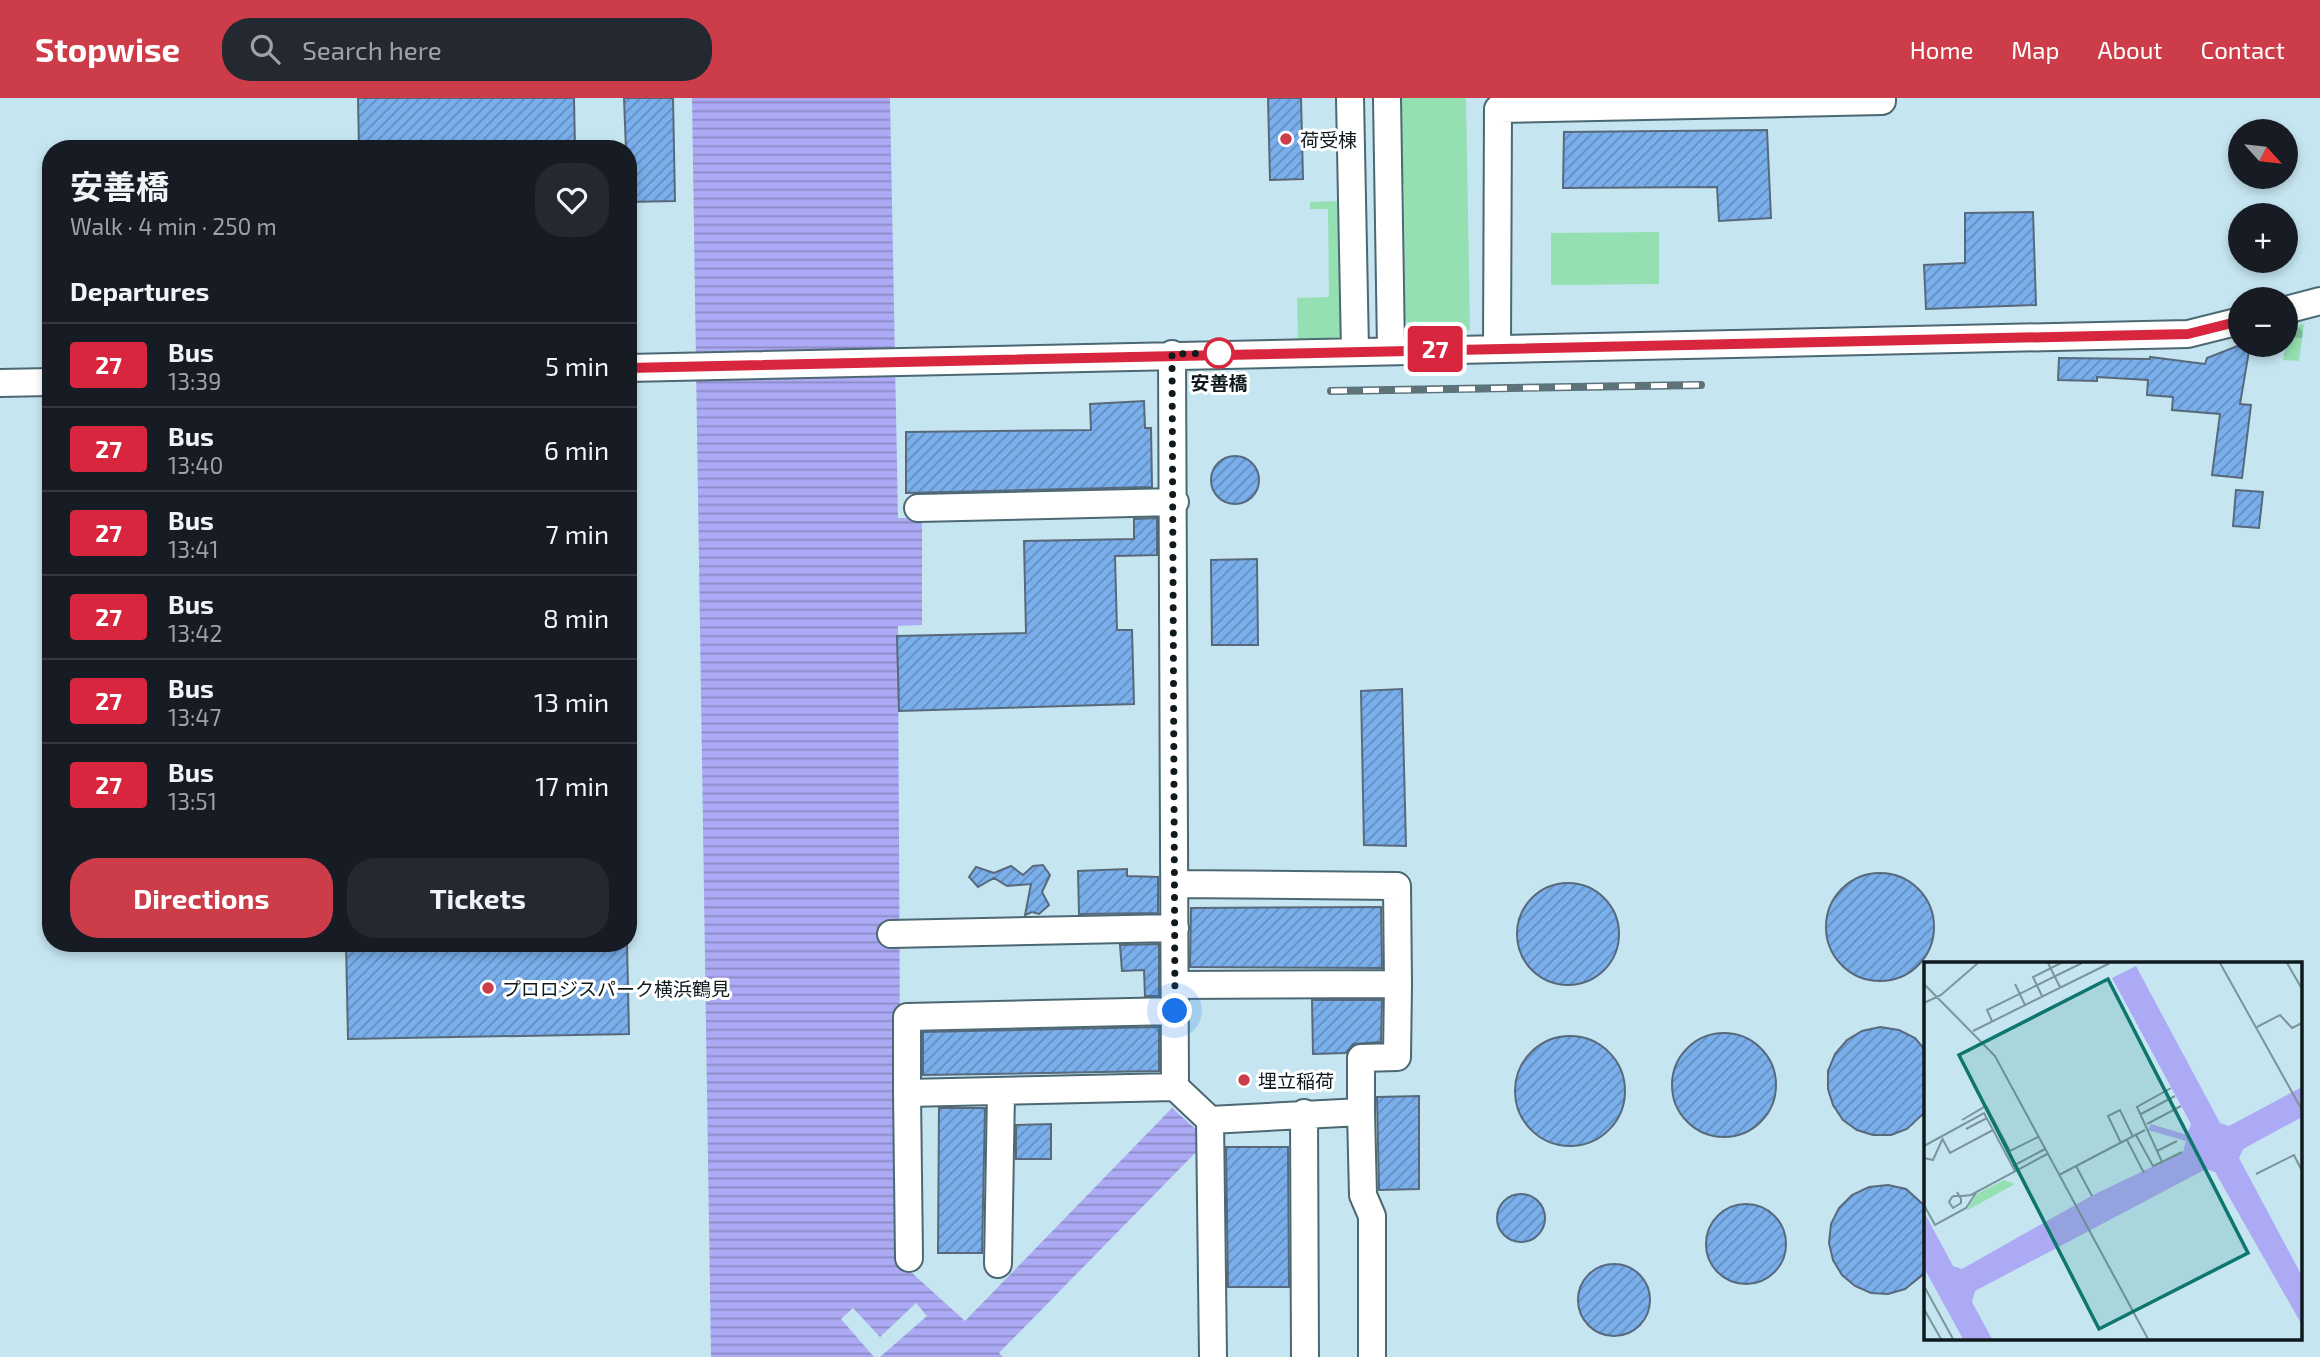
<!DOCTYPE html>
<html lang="en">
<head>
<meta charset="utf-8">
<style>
  :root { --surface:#171b24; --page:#242831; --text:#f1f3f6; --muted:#9ea1a6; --line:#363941; --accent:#cd3d49 }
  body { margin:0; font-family:"Exo 2","Noto Sans JP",sans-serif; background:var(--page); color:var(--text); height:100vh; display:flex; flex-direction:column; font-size:26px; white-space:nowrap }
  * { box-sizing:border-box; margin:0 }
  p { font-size:23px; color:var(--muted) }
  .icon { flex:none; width:38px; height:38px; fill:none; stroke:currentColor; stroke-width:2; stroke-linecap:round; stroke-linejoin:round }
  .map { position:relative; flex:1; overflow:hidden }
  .side { position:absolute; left:42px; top:42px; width:595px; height:812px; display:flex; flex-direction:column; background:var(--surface); border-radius:28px; box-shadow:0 4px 10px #0003 }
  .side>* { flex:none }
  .badge { padding:0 14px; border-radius:5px; font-size:24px; line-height:46px }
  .needle { width:46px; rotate:117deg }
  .buttons { position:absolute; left:2228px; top:21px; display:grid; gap:14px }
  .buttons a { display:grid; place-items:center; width:70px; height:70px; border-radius:50%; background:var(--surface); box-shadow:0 4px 10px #0003; font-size:35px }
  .you { position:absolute; width:35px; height:35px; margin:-18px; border:5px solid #fff; border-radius:50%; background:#1a73e8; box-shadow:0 0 0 10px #1a73e833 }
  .map>.badge { position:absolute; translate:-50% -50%; box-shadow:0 0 0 4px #fff }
  h2 { padding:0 28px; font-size:26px; line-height:63px }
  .round { display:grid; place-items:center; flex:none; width:74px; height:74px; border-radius:28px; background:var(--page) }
  .overview { display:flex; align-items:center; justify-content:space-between; height:119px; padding:0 28px }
  h1 { font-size:33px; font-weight:700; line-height:52px }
  .cta { display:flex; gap:14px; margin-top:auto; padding:14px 28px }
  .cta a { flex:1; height:80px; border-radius:28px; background:var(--accent); color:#fff; font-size:28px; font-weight:700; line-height:80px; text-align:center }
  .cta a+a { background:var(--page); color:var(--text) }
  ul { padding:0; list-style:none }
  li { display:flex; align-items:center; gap:21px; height:84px; padding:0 28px; border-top:2px solid var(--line) }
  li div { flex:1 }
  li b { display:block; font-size:26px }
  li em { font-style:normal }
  li .badge { min-width:77px; font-weight:700; text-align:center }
  header { display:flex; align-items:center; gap:42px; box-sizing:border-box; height:98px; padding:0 35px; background:var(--accent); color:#fff }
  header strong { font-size:33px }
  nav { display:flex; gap:38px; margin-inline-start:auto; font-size:24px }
  .search { width:490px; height:63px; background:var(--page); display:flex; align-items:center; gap:18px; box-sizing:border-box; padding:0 24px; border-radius:28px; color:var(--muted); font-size:26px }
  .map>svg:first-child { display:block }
  .green { fill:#95e0b2 }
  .forest { fill:url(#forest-firs) }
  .water { fill:url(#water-rules) }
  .pier { fill:#c5e5f0 }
  .building { fill:url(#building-hatch); stroke:#59697c; stroke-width:2 }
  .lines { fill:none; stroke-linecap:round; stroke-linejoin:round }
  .minor-casing { stroke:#4c6872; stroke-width:30 }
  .minor { stroke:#fff; stroke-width:26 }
  .rail-casing { stroke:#5d7279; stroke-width:8 }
  .rail { stroke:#fff; stroke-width:5; stroke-dasharray:16; stroke-linecap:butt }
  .line-casing { stroke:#fff; stroke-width:16 }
  .line { stroke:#d7263d; stroke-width:10 }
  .walk { stroke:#0f1a1e; stroke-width:7; stroke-dasharray:0 12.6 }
  .poi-dot { fill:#cd3d49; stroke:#fff; stroke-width:2.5 }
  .stop-dot { fill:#fff; stroke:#d7263d; stroke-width:3.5 }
  .labels { text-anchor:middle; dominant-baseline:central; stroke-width:6; stroke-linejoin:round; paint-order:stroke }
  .poi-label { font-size:19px; fill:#0f1a1e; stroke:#fff; text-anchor:start }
  .stop-label { font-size:19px; font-weight:bold; fill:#0f1a1e; stroke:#fff }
  .inset-road { fill:none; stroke:#7c949c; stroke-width:2 }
  .view { fill:#0f766e; fill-opacity:0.15; stroke:#0f766e; stroke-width:3.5 }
  .inset-edge { fill:none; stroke:#0f1a1e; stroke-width:3.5 }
</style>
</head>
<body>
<header>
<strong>Stopwise</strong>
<div class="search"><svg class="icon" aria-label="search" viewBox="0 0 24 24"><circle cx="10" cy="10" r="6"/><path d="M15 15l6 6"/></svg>Search here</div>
<nav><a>Home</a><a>Map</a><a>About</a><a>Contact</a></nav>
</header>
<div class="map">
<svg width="2320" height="1259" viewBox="0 0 2320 1259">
  <defs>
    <pattern id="forest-firs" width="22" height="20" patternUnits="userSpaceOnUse" patternTransform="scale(1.75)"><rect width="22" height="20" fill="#95e0b2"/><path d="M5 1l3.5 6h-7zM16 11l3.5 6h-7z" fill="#7fc099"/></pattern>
    <pattern id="water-rules" width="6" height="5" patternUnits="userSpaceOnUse" patternTransform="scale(1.75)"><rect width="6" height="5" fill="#acaaf4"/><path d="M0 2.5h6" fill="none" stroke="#8a8ac5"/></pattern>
    <pattern id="building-hatch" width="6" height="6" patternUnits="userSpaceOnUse" patternTransform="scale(1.75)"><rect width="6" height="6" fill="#7aafec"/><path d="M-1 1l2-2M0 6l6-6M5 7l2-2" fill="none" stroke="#628ebf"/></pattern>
  </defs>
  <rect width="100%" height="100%" fill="#c5e5f0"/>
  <!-- green -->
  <path class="green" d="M1401 0H1466L1470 232 1421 234 1405 222 1404 86 1398 85 1399 4Z
    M1339 103 1341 241H1298L1297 200 1329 199 1328 111H1310V104Z
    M1659 134V186L1551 187V135Z"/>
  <!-- forest -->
  <path class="forest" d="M2304 226 2299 263 2283 262 2290 230Z"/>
  <!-- water -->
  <path class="water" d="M692 0H890L898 420H922V527L898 528 901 1165 965 1223 1172 1010 1199 1034 1201 1049 999 1255 1003 1259H711Z"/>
  <!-- pier -->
  <path class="pier" d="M916 1205 927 1218 880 1259H874L841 1221 853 1210 880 1239Z"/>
  <!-- building -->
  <path class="building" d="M358 0H574L575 51H359Z
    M624 0H673L675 103 628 104Z
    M1268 0H1301L1303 81 1270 82Z
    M1767 32 1771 120 1719 123 1717 89 1563 90 1564 34Z
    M2033 114 2036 207 1926 211 1924 167 1965 165V115Z
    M2240 247H2250L2240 306 2251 307 2242 380 2212 377 2220 316 2172 312 2173 299 2147 297 2148 282 2097 279V283L2058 282 2059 260 2150 261V259L2205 266 2207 260Z
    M1144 303 1145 330H1151L1152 389 906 395V334L1091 332 1090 306Z
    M1211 382a24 24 0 1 1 48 0a24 24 0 1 1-48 0Z
    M2236 392 2263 394 2259 430 2233 428Z
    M1157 420V457L1115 458 1117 532H1132L1134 606 899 613 897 538 1026 535 1024 443 1134 441V421Z
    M1257 461 1258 547H1212L1211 462Z
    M1402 591 1406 748 1364 747 1361 593Z
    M1043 767 1050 777 1042 794 1049 807 1039 816 1032 814 1025 817 1031 786 1007 788 994 780 978 789 969 779 976 769 994 775 1011 768 1023 777 1033 768Z
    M1127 771V778L1158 779V815L1079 816 1078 773Z
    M1826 829a54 54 0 1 1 108 0a54 54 0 1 1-108 0Z
    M1517 836a51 51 0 1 1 102 0a51 51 0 1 1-102 0Z
    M1381 809 1382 870 1190 869 1191 810Z
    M346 845H627L629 936 348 941Z
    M1159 846V898H1145L1144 872 1122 873 1120 847Z
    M1312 902H1382L1381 944 1353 946 1346 955 1313 956Z
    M1159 929V973L923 977V934Z
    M1880 929 1899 932 1915 940 1926 953V1013L1907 1031 1891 1037H1873L1857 1032 1843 1022 1833 1007 1828 991V973L1835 956 1847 942 1862 933Z
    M1672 987a52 52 0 1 1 104 0a52 52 0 1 1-104 0Z
    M1515 993a55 55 0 1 1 110 0a55 55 0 1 1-110 0Z
    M1419 998V1091L1379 1092 1377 999Z
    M939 1010H985L982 1155H938Z
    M1051 1026V1061H1016V1027Z
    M1226 1049H1288L1289 1189H1228Z
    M1888 1087 1906 1091 1926 1109V1174L1905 1191 1888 1196 1871 1195 1855 1188 1842 1177 1833 1162 1829 1145 1831 1126 1839 1110 1852 1097 1869 1089Z
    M1497 1120a24 24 0 1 1 48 0a24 24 0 1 1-48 0Z
    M1706 1146a40 40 0 1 1 80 0a40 40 0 1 1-80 0Z
    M1578 1202a36 36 0 1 1 72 0a36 36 0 1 1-72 0Z"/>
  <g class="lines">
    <!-- minor casing -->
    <g class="minor-casing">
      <path id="minor" d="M1350 0 1355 252
        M1387 0 1391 251
        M2286 212 2320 203
        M1497 249 1498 11 1882 3V0
        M1172 256 1175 989
        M628 270 2188 236 2240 223
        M0 285 51 284
        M918 410 1175 404
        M1175 786 1397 788 1398 886 1175 887
        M891 836 1175 830
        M907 995V919L1175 913
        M1361 1014V960L1397 959 1398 886
        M1304 1015 1305 1259
        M1210 1022 1213 1259
        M909 1160 907 995 1175 989 1210 1022 1361 1014 1363 1097 1372 1118V1259
        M998 1166 1001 994"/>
    </g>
    <!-- minor -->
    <use href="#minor" class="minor"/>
    <!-- rail casing -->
    <g class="rail-casing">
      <path id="rail" d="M1331 293 1701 287"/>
    </g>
    <!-- rail -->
    <use href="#rail" class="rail"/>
  </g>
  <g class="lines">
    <!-- line casing -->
    <g class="line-casing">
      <path id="line" d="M628 270 2188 236 2240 223"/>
    </g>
    <!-- line -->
    <use href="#line" class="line"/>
    <!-- walk -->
    <path class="walk" d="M1175 913 1172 256 1219 255"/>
  </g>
  <!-- markers -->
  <g class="poi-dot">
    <circle cx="1286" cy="41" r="7"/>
    <circle cx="488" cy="890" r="7"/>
    <circle cx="1244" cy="982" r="7"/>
  </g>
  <circle class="stop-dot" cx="1219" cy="255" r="14"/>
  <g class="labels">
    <!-- poi labels -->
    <g class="poi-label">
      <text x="1300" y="41">荷受棟</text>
      <text x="502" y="890">プロロジスパーク横浜鶴見</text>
      <text x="1258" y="982">埋立稲荷</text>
    </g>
    <!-- stop labels -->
    <g class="stop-label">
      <text x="1219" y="284">安善橋</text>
    </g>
  </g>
  <!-- overview -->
  <g transform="translate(1924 864)">
    <rect width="378" height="378" fill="#c5e5f0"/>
    <path d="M80 218 91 222 42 249 53 232Z" fill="#95e0b2"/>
    <path d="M212 4 296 161 305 164 378 125V155L319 187 315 196 378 314V363L291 210 282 207 51 329 48 340 68 377H39L0 306V250L29 304 38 307 169 233 259 190 262 179 224 168 227 162 263 173 267 162 188 16Z" fill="#acaaf4"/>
    <path class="inset-road" d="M124 1 136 25M296 1 378 148M363 1 378 27M0 22 71 94 224 377M91 22 101 43M118 34 109 15 137 1M0 41 17 33 54 1M68 59 63 48 158 1M333 65 356 53 368 66 378 61M49 69 186 1M247 126 213 145 238 200 258 190M217 152 251 134M38 158 62 144 86 189 114 175M223 162 257 144M42 167 63 156M212 173 229 204 238 200M19 178 26 191 69 168M203 178 220 211M197 181 184 154 196 148 209 175M0 184 60 151 91 209M233 189 253 179M0 196 9 198 19 176M89 204 121 187M152 204 168 234M332 212 370 193 378 209M135 213 221 168M33 230 37 237V241L29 246 25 240 28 235 30 234H38L47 233 123 192M0 243 11 263 42 246 52 231M0 324 29 377M0 347 17 377"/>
    <path class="view" d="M184 17 324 291 175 367 35 93Z"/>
    <rect width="378" height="378" class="inset-edge"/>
  </g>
</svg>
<div class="buttons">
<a><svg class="needle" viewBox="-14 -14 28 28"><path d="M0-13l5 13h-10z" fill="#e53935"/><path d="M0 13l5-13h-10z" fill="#9ea1a6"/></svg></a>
<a>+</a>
<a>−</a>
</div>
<div class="you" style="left:1175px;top:913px"></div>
<b class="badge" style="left:1435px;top:251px;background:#d7263d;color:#fff">27</b>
<section class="side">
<div class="overview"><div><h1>安善橋</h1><p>Walk · 4 min · 250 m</p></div><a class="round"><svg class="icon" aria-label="heart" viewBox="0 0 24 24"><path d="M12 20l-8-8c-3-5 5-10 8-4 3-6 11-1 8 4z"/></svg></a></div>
<h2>Departures</h2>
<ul>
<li><span class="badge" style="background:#d7263d;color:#fff">27</span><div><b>Bus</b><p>13:39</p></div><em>5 min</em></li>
<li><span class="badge" style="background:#d7263d;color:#fff">27</span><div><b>Bus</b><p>13:40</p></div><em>6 min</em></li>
<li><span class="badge" style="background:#d7263d;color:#fff">27</span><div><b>Bus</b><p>13:41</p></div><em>7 min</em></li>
<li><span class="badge" style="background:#d7263d;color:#fff">27</span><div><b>Bus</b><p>13:42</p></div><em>8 min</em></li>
<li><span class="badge" style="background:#d7263d;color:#fff">27</span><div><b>Bus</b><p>13:47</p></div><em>13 min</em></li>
<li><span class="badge" style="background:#d7263d;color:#fff">27</span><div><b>Bus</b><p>13:51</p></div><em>17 min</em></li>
</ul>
<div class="cta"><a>Directions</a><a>Tickets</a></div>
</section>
</div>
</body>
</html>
